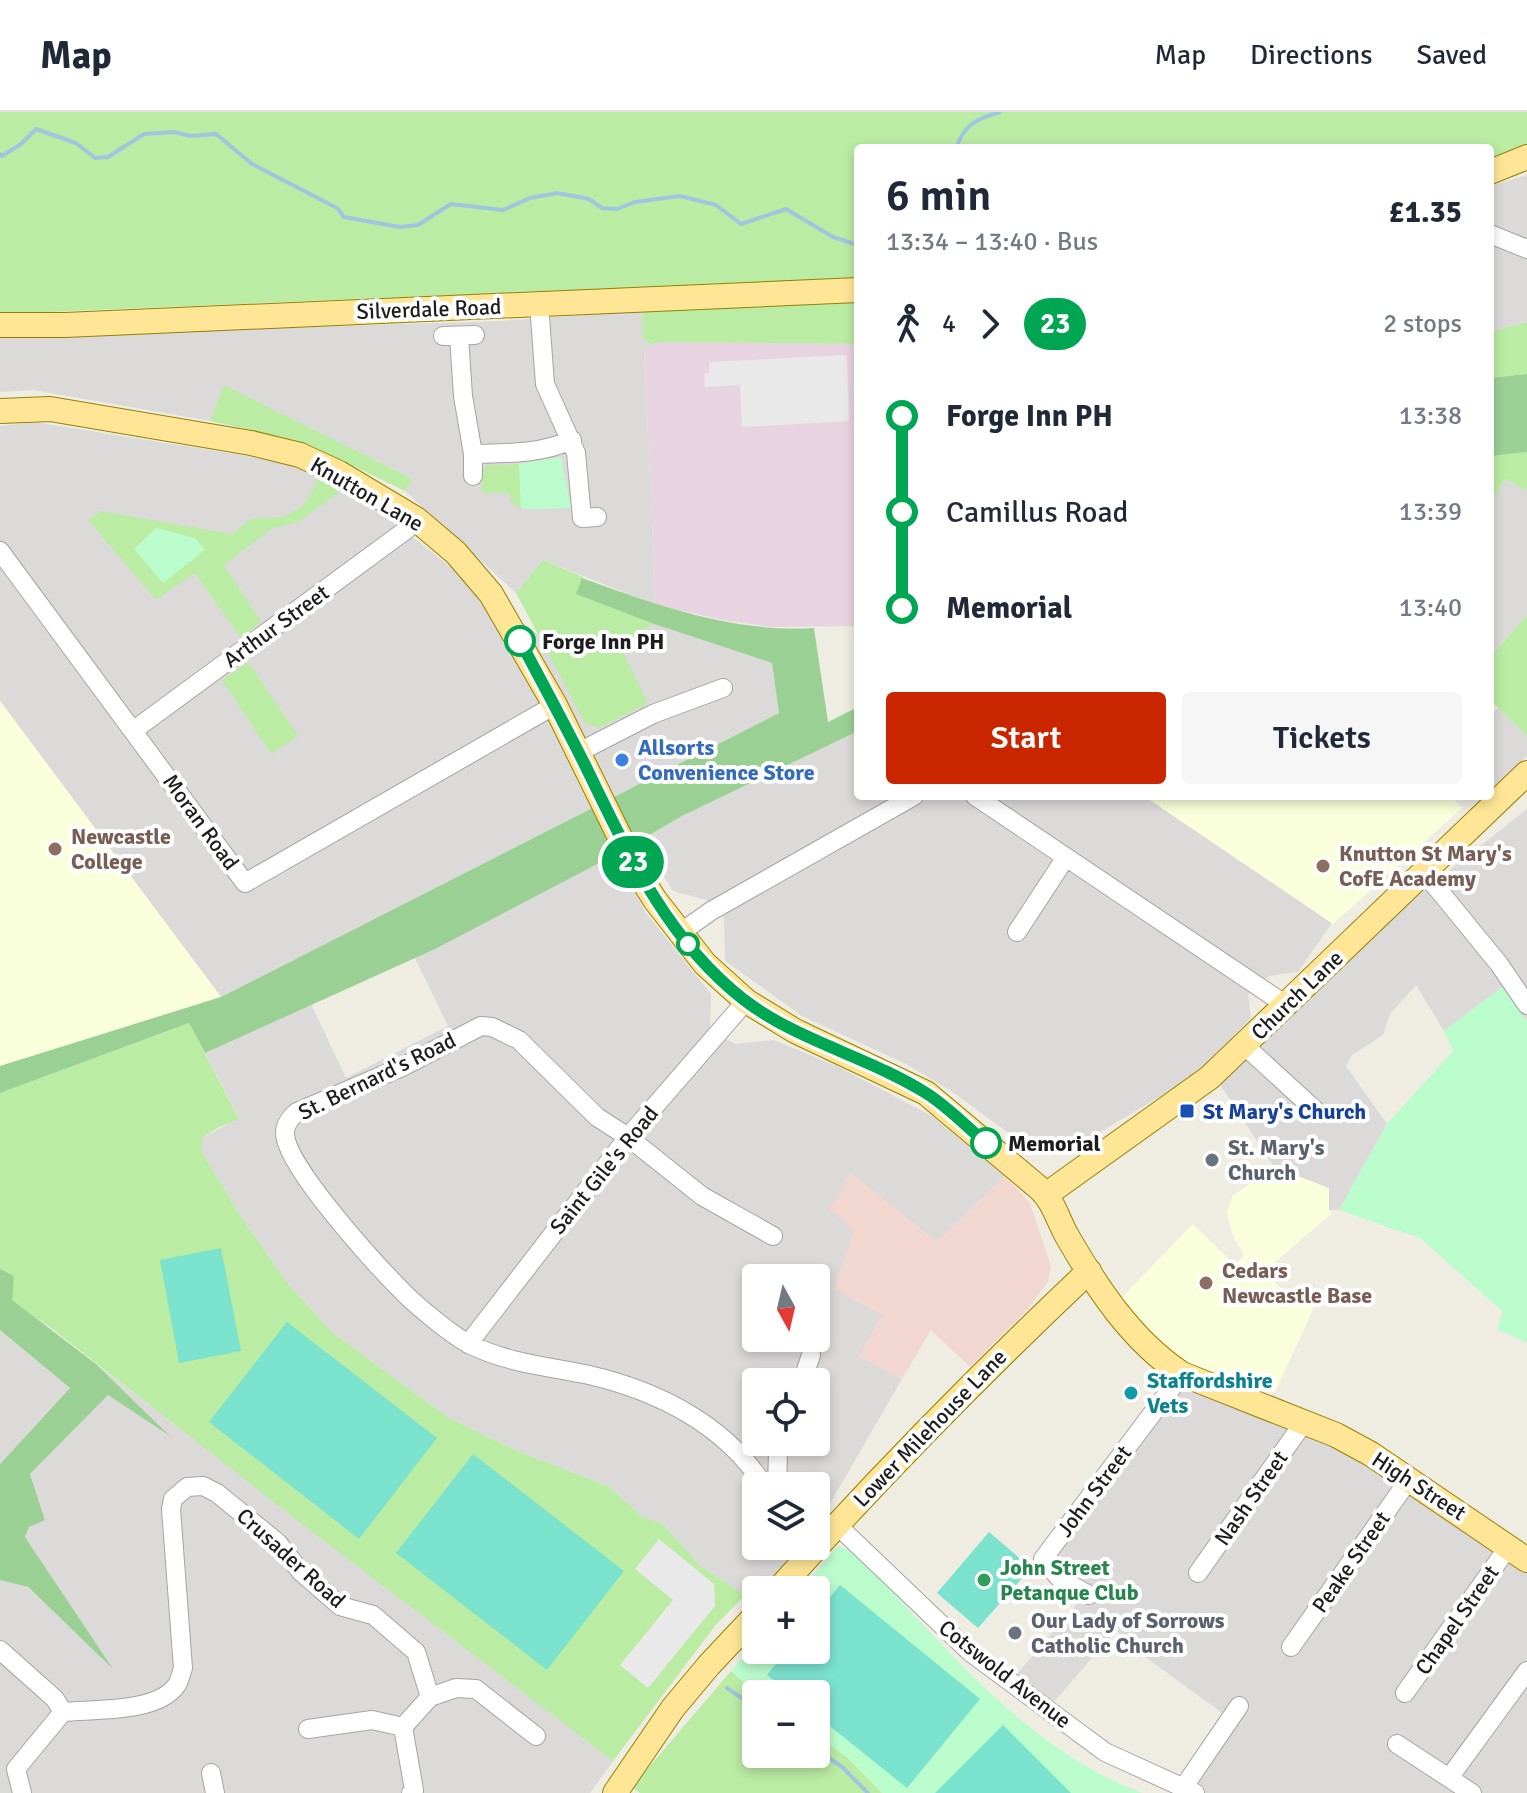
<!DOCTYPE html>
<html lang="en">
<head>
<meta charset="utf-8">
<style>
  :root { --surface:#fff; --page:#f6f6f7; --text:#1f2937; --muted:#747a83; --line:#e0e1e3; --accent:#c92600 }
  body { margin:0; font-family:Signika,sans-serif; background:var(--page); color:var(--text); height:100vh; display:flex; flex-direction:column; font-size:30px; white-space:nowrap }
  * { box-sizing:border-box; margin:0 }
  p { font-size:26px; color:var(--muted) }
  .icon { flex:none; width:44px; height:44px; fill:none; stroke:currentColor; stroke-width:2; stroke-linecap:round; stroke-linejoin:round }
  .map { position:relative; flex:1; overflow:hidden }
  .sheet { position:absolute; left:854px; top:32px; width:640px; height:656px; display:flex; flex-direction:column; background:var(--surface); border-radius:8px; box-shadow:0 4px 12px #0003 }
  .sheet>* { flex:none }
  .badge { padding:0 16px; border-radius:26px; font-size:28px; line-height:52px }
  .needle { width:52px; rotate:172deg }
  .buttons { position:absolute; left:742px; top:1152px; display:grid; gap:16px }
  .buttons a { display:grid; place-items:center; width:88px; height:88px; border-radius:8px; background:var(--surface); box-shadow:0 4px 12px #0003; font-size:40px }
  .map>.badge { position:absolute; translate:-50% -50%; box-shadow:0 0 0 4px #fff }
  .legs { display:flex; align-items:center; gap:12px; height:88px; padding:0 32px; font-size:26px }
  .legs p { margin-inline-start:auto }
  .head { display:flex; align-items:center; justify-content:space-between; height:136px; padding:0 32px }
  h1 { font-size:44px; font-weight:600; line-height:60px }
  .action { display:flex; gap:16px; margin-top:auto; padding:16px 32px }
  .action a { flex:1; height:92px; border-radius:8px; background:var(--accent); color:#fff; font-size:32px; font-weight:600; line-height:92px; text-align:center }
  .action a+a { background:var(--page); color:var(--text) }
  ul { padding:0 32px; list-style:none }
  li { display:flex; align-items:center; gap:28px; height:96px; font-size:30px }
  li i { display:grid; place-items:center; width:12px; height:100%; margin:0 10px; background:currentColor }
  li i::after { content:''; width:20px; height:20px; margin:-10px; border:6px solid; border-radius:50%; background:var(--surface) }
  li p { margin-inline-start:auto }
  li:first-child i { background:linear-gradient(#0000 50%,currentColor 0) }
  li:last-child i { background:linear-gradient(currentColor 50%,#0000 0) }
  header { display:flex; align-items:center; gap:48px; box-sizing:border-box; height:112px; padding:0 40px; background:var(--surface); border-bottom:2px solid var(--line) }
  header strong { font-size:38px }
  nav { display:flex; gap:44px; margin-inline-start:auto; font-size:28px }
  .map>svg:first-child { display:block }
  .residential { fill:#dbdad9; fill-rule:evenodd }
  .commercial { fill:#f1d7d0 }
  .industrial { fill:#e8d3e0 }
  .education { fill:#f8ffda }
  .grass { fill:#baeca4 }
  .forest { fill:#9bd094 }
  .park { fill:#bbfccd }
  .pitch { fill:#7be2ce }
  .parking { fill:#e9e9e9 }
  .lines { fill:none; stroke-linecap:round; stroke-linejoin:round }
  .stream { stroke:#a0c5df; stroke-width:4 }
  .minor-casing { stroke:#a4a4a4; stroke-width:20 }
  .major-casing { stroke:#958000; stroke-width:26 }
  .minor { stroke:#fff; stroke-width:18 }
  .major { stroke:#ffe696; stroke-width:24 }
  .line-1-casing { stroke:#fff; stroke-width:18 }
  .line-1 { stroke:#00a651; stroke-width:12 }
  .stop-1-dot { fill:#fff; stroke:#00a651; stroke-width:4 }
  .shop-dot { fill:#3f7fe0; stroke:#fff; stroke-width:3 }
  .education-dot { fill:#8d6e63; stroke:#fff; stroke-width:3 }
  .transit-dot { fill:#1a4fb4; stroke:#fff; stroke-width:3 }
  .worship-dot { fill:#6b7280; stroke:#fff; stroke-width:3 }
  .culture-dot { fill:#0f9aa8; stroke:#fff; stroke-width:3 }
  .leisure-dot { fill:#2e9e5b; stroke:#fff; stroke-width:3 }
  .labels { text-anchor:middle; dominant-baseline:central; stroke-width:8; stroke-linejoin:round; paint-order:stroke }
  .street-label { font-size:22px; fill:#1d1d1d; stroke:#fff }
  .stop-label { font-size:22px; font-weight:bold; fill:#1d1d1d; stroke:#fff; text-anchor:start }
  .shop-label { font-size:22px; font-weight:bold; fill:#366cbe; stroke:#fff; text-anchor:start }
  .education-label { font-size:22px; font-weight:bold; fill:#785e54; stroke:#fff; text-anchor:start }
  .transit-label { font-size:22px; font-weight:bold; fill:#164399; stroke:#fff; text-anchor:start }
  .worship-label { font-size:22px; font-weight:bold; fill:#5b616d; stroke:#fff; text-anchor:start }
  .culture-label { font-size:22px; font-weight:bold; fill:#0d838f; stroke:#fff; text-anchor:start }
  .leisure-label { font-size:22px; font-weight:bold; fill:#27864d; stroke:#fff; text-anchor:start }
</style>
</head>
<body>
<header>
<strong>Map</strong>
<nav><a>Map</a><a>Directions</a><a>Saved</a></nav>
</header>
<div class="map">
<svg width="1527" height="1681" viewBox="0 0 1527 1681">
  <rect width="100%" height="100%" fill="#efede2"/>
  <!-- residential -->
  <path class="residential" d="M1527 63V210L1490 220V74Z
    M642 199 643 225 651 233 652 238 644 239 656 493 543 448 516 481 405 379 413 367 224 274 210 309 33 278 0 280V225L500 209Z
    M35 310 296 352 379 399 541 525 586 611 618 531 654 512 772 551 779 601 221 885 0 589V314Z
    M1505 367 1527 379V503L1490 545V392Z
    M1499 595 1527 624V644L1490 683V604Z
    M858 619V684H1144L1332 811 1298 860 1269 864 1248 883 1251 906 1190 967 1063 1042 1024 1032 951 979 906 952 802 904 725 849 724 807 706 788 673 779 641 728 682 704Z
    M1527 697V910L1502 876 1444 919 1416 873 1390 902 1383 923 1352 943 1346 954 1387 1012 1339 1098H1329L1328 1076 1274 1055 1219 971 1411 789Z
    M614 743 646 801 711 882 710 917 735 932 774 928 837 954 932 1004 1005 1064 937 1130 850 1062 831 1097 854 1118 883 1203 859 1244 902 1267 816 1416V1374H756V1434H800L762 1477 745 1483 699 1454 663 1412 643 1405 608 1374 515 1338 449 1306 333 1221 287 1171 240 1103 202 1040V1026L239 1006 205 941 311 892 346 966 448 914 415 846ZM756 1166H816V1226H756ZM756 1270H816V1330H756Z
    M0 1218 70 1276 0 1352Z
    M96 1252 613 1649 590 1681H0V1468L27 1475 110 1553 25 1425 29 1415 45 1407 30 1362 108 1283 166 1320Z
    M1186 1272 1328 1327 1411 1375 1527 1461V1681H1190L1237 1612 1144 1544 1116 1518 1054 1590 1016 1563 1079 1489 1087 1491 1095 1480 1050 1446Z"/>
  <!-- commercial -->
  <path class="commercial" d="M851 1061 937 1130 1005 1064 1030 1091 1051 1154 1048 1170 1026 1199 970 1255 931 1218 902 1267 859 1244 883 1203 834 1177 854 1119 830 1097Z"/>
  <!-- industrial -->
  <path class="industrial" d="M659 230 858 232V514L770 515 723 508 656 493 644 238H651V233Z"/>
  <!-- education -->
  <path class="education" d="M0 589 221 885 0 954Z
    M1144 684H1451L1462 696 1333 812Z
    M1274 1055 1329 1076V1098L1332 1101 1265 1159 1286 1182 1317 1189 1275 1280 1243 1277 1180 1248 1144 1220 1121 1186 1193 1112 1235 1153 1244 1144 1232 1121 1227 1101 1232 1084Z"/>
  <!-- grass -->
  <path class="grass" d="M0 0H1527V32L1490 46V36H858V166L0 202Z
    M858 188V232L659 230 651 233 643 225 642 199Z
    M1527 210V262L1490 266V220Z
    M224 273 413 367 405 379 312 334 283 325 210 309Z
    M1509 340H1527V379L1505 367 1490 392V344Z
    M519 352 521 397 510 389 509 381H481L484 356 488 353Z
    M317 364 342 378 300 409 271 417 224 453 261 510 241 526 195 461 156 488 88 408 101 399 231 422 252 407 284 405 302 395 315 374Z
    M543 448 583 465 577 482 654 512 618 531 648 591 599 616 585 611 516 481Z
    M1527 503V624L1490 588V545Z
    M248 550 298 624 271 642 222 568Z
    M189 911 239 1007 219 1015 202 1026V1040L240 1103 287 1171 333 1221 449 1306 515 1338 608 1374 643 1405 663 1412 700 1454 745 1483 715 1514 613 1649 306 1415 51 1216 0 1182V981Z
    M731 1559 757 1582 756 1642H816V1622L848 1646 882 1681H640L632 1675Z"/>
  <!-- forest -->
  <path class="forest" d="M1527 262V340L1490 344V266Z
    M582 466C656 493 734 521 814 516L828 610 858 595V619L682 704 622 739 435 837 205 941 189 911 0 981V954L221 885 779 601 772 551 654 512 576 482Z
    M0 1157 14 1164 12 1188 96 1252 170 1324 108 1283 30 1362 45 1408 29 1415 25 1425 113 1557 28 1475 0 1468V1352L70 1276 0 1218Z"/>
  <!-- park -->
  <path class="park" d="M561 345 571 396 521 397 519 352Z
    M156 416 195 426 205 438 163 471 134 437Z
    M1502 875 1527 910V1231L1497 1217 1503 1200 1420 1126 1339 1098 1387 1012 1453 939 1444 919Z
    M838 1434 855 1440C940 1528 1024 1637 1142 1681H882L848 1646 816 1622V1582H757L731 1559 756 1530V1538H816V1478H800Z"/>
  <!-- pitch -->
  <path class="pitch" d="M221 1136 241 1239 179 1251 160 1148Z
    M287 1210 437 1326 359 1427 209 1310Z
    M473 1342 624 1459 547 1558 396 1441Z
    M989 1420 1031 1456 978 1516 937 1481Z
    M840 1473 980 1587 907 1676 816 1603V1582H791L767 1563 787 1538H816V1502Z
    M1003 1613 1071 1681H935Z"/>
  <!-- parking -->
  <path class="parking" d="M847 243 849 309 742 315 740 273 705 275 704 262 709 261V250Z
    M659 1427 714 1472 715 1494 648 1576 620 1553 673 1488 635 1457Z"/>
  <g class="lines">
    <!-- stream -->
    <path class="stream" d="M956 36C965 12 976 7 1000 0
      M0 42 2 44 21 32 36 17 76 31 95 46 108 45 144 22 174 20 191 24 216 22 252 52 337 96 344 105 400 115 418 113 451 92 503 98 530 86 557 81 589 87 602 96 617 97 635 90 680 84 716 93 741 112 786 97 833 125 858 133
      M727 1576 756 1596
      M816 1637 842 1655 868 1681"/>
    <!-- minor casing -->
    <g class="minor-casing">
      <path id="minor" d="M1490 122 1527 137
        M539 192 545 272 576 341 582 406 597 405
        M443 224 475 223
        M459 224 463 284 473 342V364
        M473 342C508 341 540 342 572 328
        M0 439 245 771 555 593
        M134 618 406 418 416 407
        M579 640 653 602 723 576
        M975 684 1286 893
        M1423 759 1499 852 1527 893
        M1017 820 1066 745
        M680 821 711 799 914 684
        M1245 934 1316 999
        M468 1232 628 1025 746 889
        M802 1270 811 1243
        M764 1374C726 1313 658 1279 589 1263 547 1254 511 1252 471 1233 454 1225 418 1195 404 1181 378 1155 285 1054 285 1021 285 1013 291 1005 297 1000L402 955 481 914 492 915 519 928 597 1005 628 1025 702 1084 773 1124
        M777 1374 778 1340 782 1330
        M837 1413 970 1540 1105 1640 1195 1681
        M1198 1461 1304 1310
        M1089 1483 1060 1467 1043 1447 1182 1262
        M1291 1535 1410 1366
        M0 1538 55 1587 63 1600
        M1405 1581 1509 1434
        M430 1585 456 1576 476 1577 536 1624
        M63 1600C94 1597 156 1601 176 1574 180 1569 181 1561 183 1556L171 1397 173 1387 187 1375 203 1374 217 1381 278 1431 301 1460 340 1494 373 1503 416 1540 430 1585 403 1615 414 1678 411 1681
        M308 1617 372 1608 403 1615
        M1397 1632 1472 1681
        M211 1661 215 1681
        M1449 1666 1527 1559
        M1183 1676 1239 1594
        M22 1681 16 1657 63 1600"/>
    </g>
    <!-- major casing -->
    <g class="major-casing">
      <path id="major" d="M1490 60 1527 45
        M0 213H65L858 178
        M0 299 50 297 251 331 300 343 339 361 416 407 456 441 491 482 555 593 634 754 655 788 705 852 746 889 795 919 926 981 1039 1076C1053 1088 1058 1108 1067 1124 1097 1176 1132 1229 1182 1262L1336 1323 1371 1342 1527 1448
        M1047 1082 1209 966 1527 661
        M778 1478C877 1367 981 1261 1089 1159
        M615 1681 673 1596 709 1553 756 1503"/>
    </g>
    <!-- minor -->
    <use href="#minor" class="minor"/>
    <!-- major -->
    <use href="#major" class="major"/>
  </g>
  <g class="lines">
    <!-- line-1 casing -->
    <g class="line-1-casing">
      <path id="line-1" d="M520 529C542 570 564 611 585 653 626 737 666 827 743 887 797 929 867 944 926 981 947 994 967 1015 986 1031"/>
    </g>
    <!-- line-1 -->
    <use href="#line-1" class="line-1"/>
  </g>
  <!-- markers -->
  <g class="stop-1-dot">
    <circle cx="520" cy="529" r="14"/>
    <circle cx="688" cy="832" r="10"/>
    <circle cx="986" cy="1031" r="14"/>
  </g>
  <circle class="shop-dot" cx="622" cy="648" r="8"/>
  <g class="education-dot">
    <circle cx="55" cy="737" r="8"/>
    <circle cx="1323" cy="754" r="8"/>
    <circle cx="1206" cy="1171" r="8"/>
  </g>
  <rect class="transit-dot" x="1179" y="991" width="16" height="16" rx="4"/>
  <g class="worship-dot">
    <circle cx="1212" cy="1048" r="8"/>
    <circle cx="1015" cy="1521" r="8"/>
  </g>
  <circle class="culture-dot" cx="1131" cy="1281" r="8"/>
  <circle class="leisure-dot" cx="984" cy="1468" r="8"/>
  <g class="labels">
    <!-- street labels -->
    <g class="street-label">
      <text transform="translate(429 197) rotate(-2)">Silverdale Road</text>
      <text transform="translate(367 382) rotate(30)">Knutton Lane</text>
      <text transform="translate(276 514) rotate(-36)">Arthur Street</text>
      <text transform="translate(201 710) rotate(54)">Moran Road</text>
      <text transform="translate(1297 883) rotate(-44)">Church Lane</text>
      <text transform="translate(377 964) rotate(-26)">St. Bernard's Road</text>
      <text transform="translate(604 1058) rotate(-51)">Saint Gile's Road</text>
      <text transform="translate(930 1316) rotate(-46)">Lower Milehouse Lane</text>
      <text transform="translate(1419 1374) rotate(33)">High Street</text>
      <text transform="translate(1094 1379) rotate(-53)">John Street</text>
      <text transform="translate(1251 1386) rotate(-55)">Nash Street</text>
      <text transform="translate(291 1446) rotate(42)">Crusader Road</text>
      <text transform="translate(1351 1450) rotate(-55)">Peake Street</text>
      <text transform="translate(1457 1508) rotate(-55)">Chapel Street</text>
      <text transform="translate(1005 1562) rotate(38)">Cotswold Avenue</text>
    </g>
    <!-- stop labels -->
    <g class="stop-label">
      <text x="542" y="529">Forge Inn PH</text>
      <text x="1008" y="1031">Memorial</text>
    </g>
    <!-- shop labels -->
    <g class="shop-label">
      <text x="638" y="635">Allsorts<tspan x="638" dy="25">Convenience Store</tspan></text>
    </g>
    <!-- education labels -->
    <g class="education-label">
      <text x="71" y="724">Newcastle<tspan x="71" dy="25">College</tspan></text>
      <text x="1339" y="741">Knutton St Mary's<tspan x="1339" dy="25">CofE Academy</tspan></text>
      <text x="1222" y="1158">Cedars<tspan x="1222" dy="25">Newcastle Base</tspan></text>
    </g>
    <!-- transit labels -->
    <g class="transit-label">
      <text x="1203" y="999">St Mary's Church</text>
    </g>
    <!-- worship labels -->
    <g class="worship-label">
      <text x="1228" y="1035">St. Mary's<tspan x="1228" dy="25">Church</tspan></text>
      <text x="1031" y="1508">Our Lady of Sorrows<tspan x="1031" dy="25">Catholic Church</tspan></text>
    </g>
    <!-- culture labels -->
    <g class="culture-label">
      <text x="1147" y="1268">Staffordshire<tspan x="1147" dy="25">Vets</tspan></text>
    </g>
    <!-- leisure labels -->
    <g class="leisure-label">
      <text x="1000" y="1455">John Street<tspan x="1000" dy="25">Petanque Club</tspan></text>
    </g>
  </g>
</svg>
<div class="buttons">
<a><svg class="needle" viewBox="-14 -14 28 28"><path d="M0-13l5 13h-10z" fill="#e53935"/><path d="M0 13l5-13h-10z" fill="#747a83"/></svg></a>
<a><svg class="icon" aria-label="locate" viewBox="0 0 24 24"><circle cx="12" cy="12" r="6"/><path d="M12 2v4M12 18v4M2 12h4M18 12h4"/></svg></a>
<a><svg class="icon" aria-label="layers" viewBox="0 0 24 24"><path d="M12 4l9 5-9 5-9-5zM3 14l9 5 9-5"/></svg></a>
<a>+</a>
<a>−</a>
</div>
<b class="badge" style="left:633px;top:750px;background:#00a651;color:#fff">23</b>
<section class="sheet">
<div class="head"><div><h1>6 min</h1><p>13:34 – 13:40 · Bus</p></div><b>£1.35</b></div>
<div class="legs"><svg class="icon" aria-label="walk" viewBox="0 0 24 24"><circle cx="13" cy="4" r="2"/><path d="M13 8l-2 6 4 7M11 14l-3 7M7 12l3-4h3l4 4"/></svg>4<svg class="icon" aria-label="forward" viewBox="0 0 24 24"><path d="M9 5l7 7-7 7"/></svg><b class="badge" style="background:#00a651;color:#fff">23</b><p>2 stops</p></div>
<ul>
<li><i style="color:#00a651"></i><b>Forge Inn PH</b><p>13:38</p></li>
<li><i style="color:#00a651"></i><span>Camillus Road</span><p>13:39</p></li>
<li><i style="color:#00a651"></i><b>Memorial</b><p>13:40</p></li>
</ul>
<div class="action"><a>Start</a><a>Tickets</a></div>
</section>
</div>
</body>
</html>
